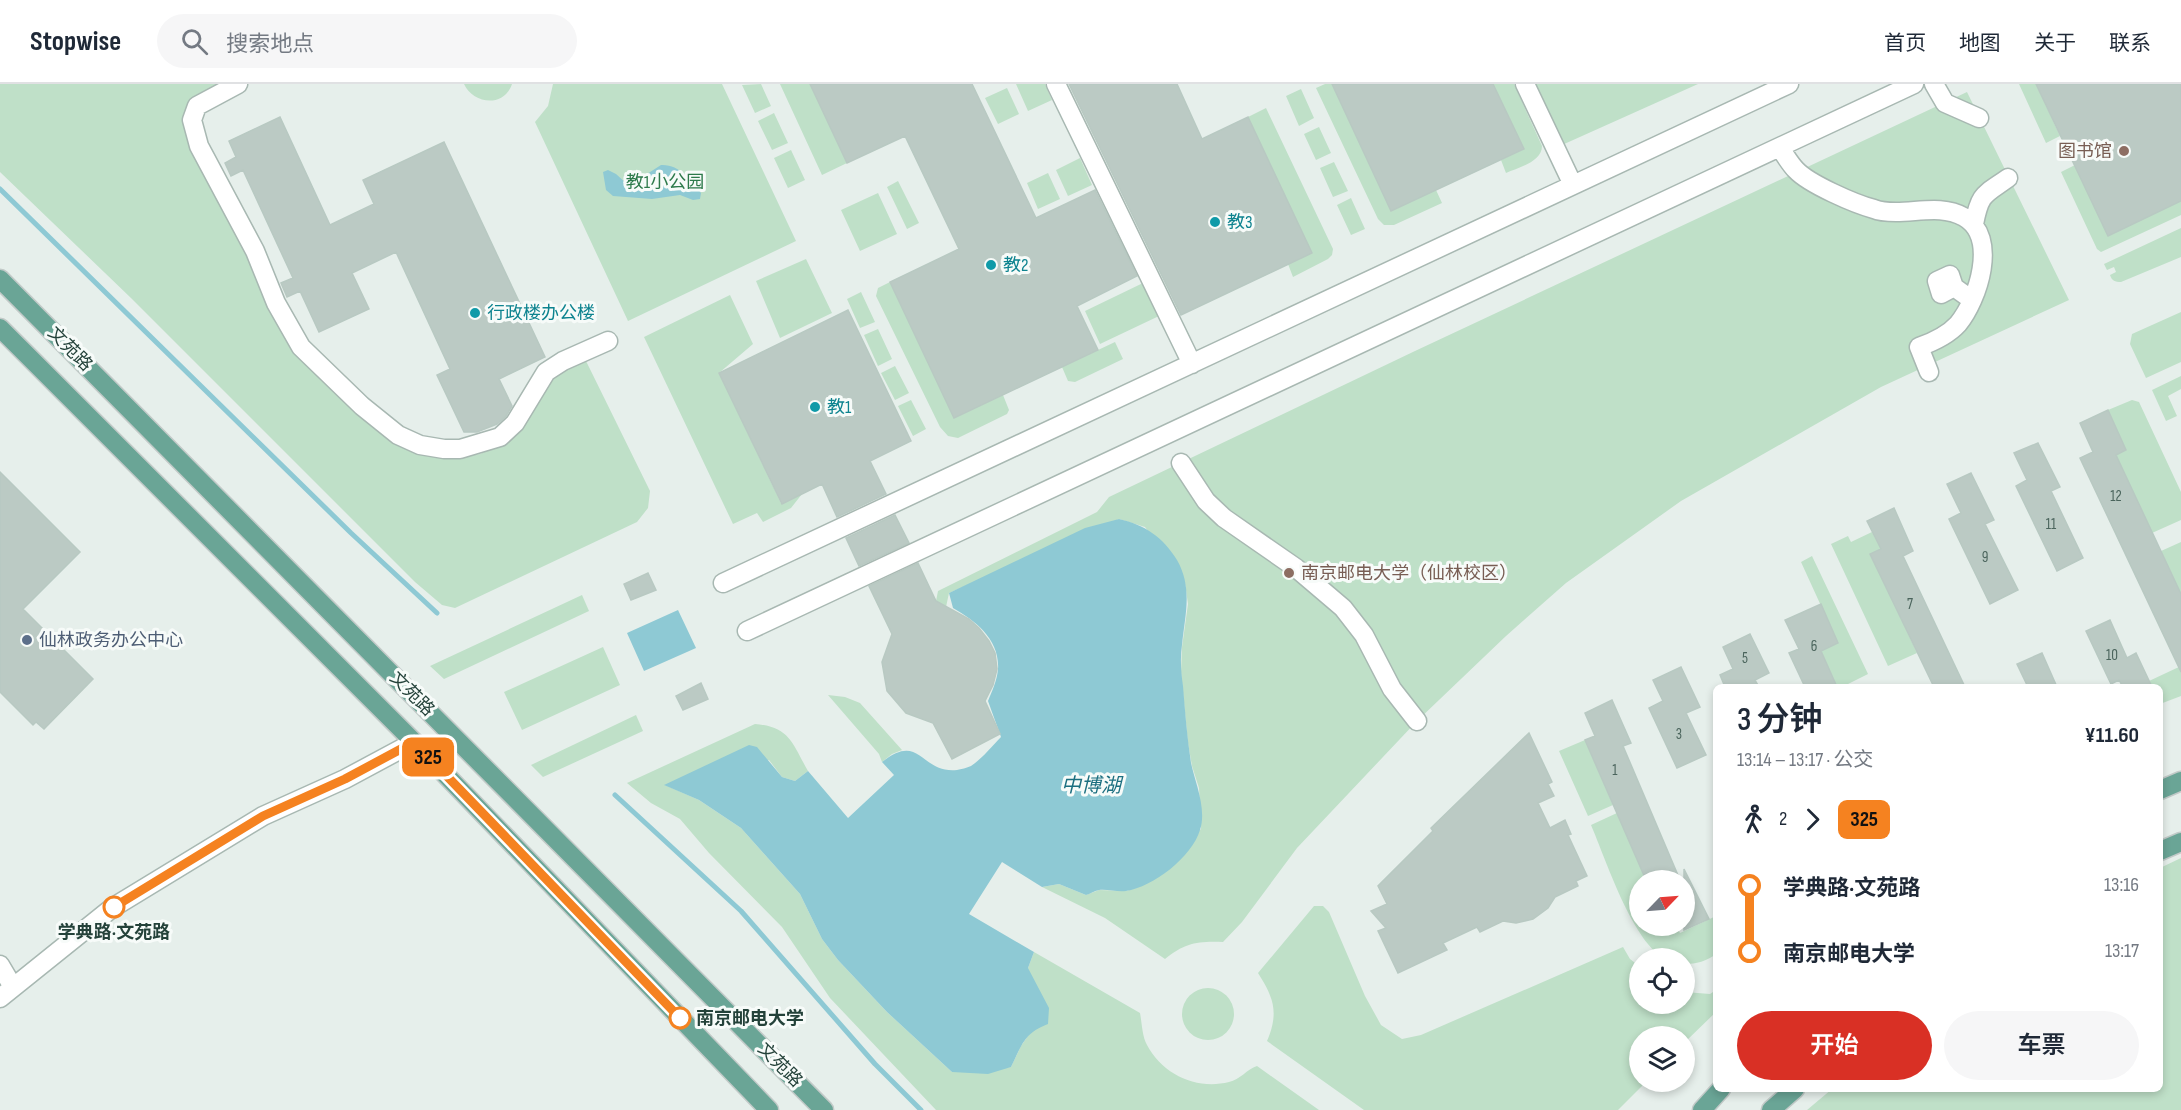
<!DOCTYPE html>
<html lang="zh">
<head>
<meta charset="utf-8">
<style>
  :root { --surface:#fff; --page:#f6f6f7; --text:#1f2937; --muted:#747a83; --line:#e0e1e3; --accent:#d93025 }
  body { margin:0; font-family:"Sofia Sans Condensed","Noto Sans SC",sans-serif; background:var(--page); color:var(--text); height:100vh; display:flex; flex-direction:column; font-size:22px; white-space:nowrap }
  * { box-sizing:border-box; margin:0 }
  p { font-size:20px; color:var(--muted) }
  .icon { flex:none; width:33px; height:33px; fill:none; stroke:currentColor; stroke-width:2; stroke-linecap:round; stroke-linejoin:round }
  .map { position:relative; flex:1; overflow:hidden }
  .details { position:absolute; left:1713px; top:600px; width:450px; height:408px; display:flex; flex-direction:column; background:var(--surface); border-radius:9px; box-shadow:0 3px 9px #0003 }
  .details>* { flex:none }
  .badge { padding:0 12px; border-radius:9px; font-size:21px; line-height:39px }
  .needle { width:39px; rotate:65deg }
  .tools { position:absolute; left:1629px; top:786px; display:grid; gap:12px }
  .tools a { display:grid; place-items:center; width:66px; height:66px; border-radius:50%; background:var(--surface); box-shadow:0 3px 9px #0003; font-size:30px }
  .map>.badge { position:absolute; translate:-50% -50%; box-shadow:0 0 0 3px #fff }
  .legs { display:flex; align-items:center; gap:9px; height:66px; padding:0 24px; font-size:20px }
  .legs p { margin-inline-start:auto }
  .summary { display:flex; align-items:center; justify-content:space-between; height:102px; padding:0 24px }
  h1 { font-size:33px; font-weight:600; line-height:45px }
  .primary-button { display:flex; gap:12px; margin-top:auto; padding:12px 24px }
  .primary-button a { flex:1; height:69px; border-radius:36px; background:var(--accent); color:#fff; font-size:24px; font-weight:600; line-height:69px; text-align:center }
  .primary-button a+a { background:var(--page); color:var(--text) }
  ul { padding:0 24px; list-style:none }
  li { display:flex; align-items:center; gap:21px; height:66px; font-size:22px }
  li i { display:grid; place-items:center; width:9px; height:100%; margin:0 8px; background:currentColor }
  li i::after { content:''; width:15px; height:15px; margin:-8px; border:4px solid; border-radius:50%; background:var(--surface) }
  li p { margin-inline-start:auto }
  li:first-child i { background:linear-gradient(#0000 50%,currentColor 0) }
  li:last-child i { background:linear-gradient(currentColor 50%,#0000 0) }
  header { display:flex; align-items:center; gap:36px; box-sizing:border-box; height:84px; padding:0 30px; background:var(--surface); border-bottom:2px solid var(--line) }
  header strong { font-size:28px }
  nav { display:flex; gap:33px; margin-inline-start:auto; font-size:21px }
  .search { width:420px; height:54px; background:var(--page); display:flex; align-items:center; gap:15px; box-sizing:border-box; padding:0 21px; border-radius:33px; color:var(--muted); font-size:22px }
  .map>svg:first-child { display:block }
  .green { fill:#bfe0c8 }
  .water { fill:#8ec9d4 }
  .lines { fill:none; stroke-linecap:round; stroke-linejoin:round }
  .stream { stroke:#8ec9d4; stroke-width:5 }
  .building { fill:#bbcac4; stroke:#b8c9c2; stroke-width:1.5 }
  .minor-casing { stroke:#a8b8b2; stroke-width:21 }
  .major-casing { stroke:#c2cac8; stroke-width:21 }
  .minor { stroke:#fff; stroke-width:18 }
  .major { stroke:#6aa596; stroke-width:18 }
  .line-1-casing { stroke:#fff; stroke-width:14 }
  .line-1 { stroke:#f58220; stroke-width:9 }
  .education-dot { fill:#8d6e63; stroke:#f7fbf9; stroke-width:2 }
  .culture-dot { fill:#0f9aa8; stroke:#f7fbf9; stroke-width:2 }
  .service-dot { fill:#5c6f8a; stroke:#f7fbf9; stroke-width:2 }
  .stop-1-dot { fill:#fff; stroke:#f58220; stroke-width:3 }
  .labels { text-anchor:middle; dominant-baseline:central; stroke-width:6; stroke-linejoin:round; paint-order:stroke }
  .number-label { font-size:15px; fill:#4a645c }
  .education-label { font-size:18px; fill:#785e54; stroke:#f7fbf9; text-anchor:end }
  .park-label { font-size:18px; fill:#2d7a4b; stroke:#f7fbf9 }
  .culture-label { font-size:18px; fill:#0d838f; stroke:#f7fbf9; text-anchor:start }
  .street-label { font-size:18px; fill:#24423a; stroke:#f7fbf9 }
  .service-label { font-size:18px; fill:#4e5e75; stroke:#f7fbf9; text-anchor:start }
  .stop-label { font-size:18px; font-weight:bold; fill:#24423a; stroke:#f7fbf9 }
  .water-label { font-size:20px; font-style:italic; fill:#1c6f80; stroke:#f7fbf9 }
</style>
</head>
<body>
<header>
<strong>Stopwise</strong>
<div class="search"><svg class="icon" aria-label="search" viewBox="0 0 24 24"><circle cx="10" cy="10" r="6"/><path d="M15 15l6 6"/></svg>搜索地点</div>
<nav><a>首页</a><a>地图</a><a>关于</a><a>联系</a></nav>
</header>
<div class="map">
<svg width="2181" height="1026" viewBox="0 0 2181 1026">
  <rect width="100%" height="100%" fill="#e6efeb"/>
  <!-- green -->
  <path class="green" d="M0 0H219L200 9 190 21 217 112 294 266 320 295 357 326 421 368 452 375 480 370 509 357 546 297 577 279 586 277 650 407 648 424 637 438 455 524 442 521 415 498 131 214 0 88Z
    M464 0H512C504 24 473 20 464 0Z
    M553 0H722L796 157 628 237 535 38 548 22Z
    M761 0 771 22 755 29 742 1Z
    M780 0H810L847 79 822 91Z
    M1016 0H1045L1052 16 1028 27Z
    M1325 0H1332L1391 127 1436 106 1442 119 1394 141H1384L1378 135 1316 4Z
    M1493 0H1514L1542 62C1542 78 1519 83 1506 89L1501 76 1524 65Z
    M1534 0H1698L1562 61Z
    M2019 0H2036L2060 52 2046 59Z
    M1007 4 1019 30 998 40 985 14Z
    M1301 5 1314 34 1299 42 1286 12Z
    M1967 8 2069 216 1881 303 1681 417 1566 499 1506 552 1417 637 1297 764 1242 838 1223 858C1197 857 1185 859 1165 875L1105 834 1042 803 1059 800 1086 811 1099 806 1127 807 1140 801 1201 745 1199 704 1192 682 1188 659 1181 588 1182 563 1188 520 1185 499 1145 443 1119 435 949 509 946 523 936 517 938 507 1097 428 1109 413 1415 267Z
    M1266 24 1333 165 1332 171 1328 175 1293 193 1288 180 1248 33Z
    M774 29 788 59 772 66 758 37Z
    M1319 43 1331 69 1316 76 1304 50Z
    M791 66 805 96 788 104 774 74Z
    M1080 74 1092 101 1068 112 1056 86Z
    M1334 78 1348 107 1333 113 1320 84Z
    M2075 81 2108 151 2181 117V131L2101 168 2097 165 2061 88Z
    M1048 89 1060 115 1038 125 1027 99Z
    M898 97 919 139 907 145 887 103Z
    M878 109 897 150 860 167 841 126Z
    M1351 114 1365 145 1351 151 1337 121Z
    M2181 144V173L2121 198C2115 198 2112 197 2110 191L2116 188 2114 183 2107 186 2104 180Z
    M806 175 832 229 780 254 756 197Z
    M890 198 954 334 1003 311 1009 326 1007 330 958 354 948 352 940 343 876 212 878 204Z
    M1143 199 1159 232 1100 260 1085 227Z
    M861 208 875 238 860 244 847 215Z
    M730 211 753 260 719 289 781 419 802 410 791 424 763 438 757 429 733 440 644 253Z
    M2181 228V278L2146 294 2130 260 2132 250Z
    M878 245 892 275 878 282 864 251Z
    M1115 258 1123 275 1075 298 1068 297 1062 283Z
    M895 282 909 309 895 316 881 289Z
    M2181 292V305L2168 312 2177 332 2166 337 2152 306Z
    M911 316 926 345 913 352 898 322Z
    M2132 316 2139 318 2181 408V436L2152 449 2116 371 2126 366 2108 326Z
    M1872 448 1881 465 1871 470 1917 569 1888 582 1831 460 1848 452 1851 458Z
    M2181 458V510L2161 467Z
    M1812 472 1868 590 1842 603H1837L1821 567 1838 559 1801 478Z
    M582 511 589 527 444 595 430 582Z
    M603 563 620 601 522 646 504 608Z
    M2181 582V612L2160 620V603H2152L2149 597Z
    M828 611 845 613 860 619 902 666 892 670 882 678 879 670Z
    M636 631 643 647 543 693 531 681Z
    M755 640C790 643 792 659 808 687L795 697 782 693 769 676 665 701 699 716 741 744 800 810 822 855 838 876 887 928 952 988 1011 983 1021 962 1032 946 1028 884 1034 868 1140 929C1142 939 1142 952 1147 961 1163 991 1197 1006 1229 998 1240 996 1247 985 1257 982L1319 1026H936L830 914 782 843 709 769 680 735 651 719 627 699Z
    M1585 656 1613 721 1588 732 1559 667Z
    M1617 729 1646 796H1640V842H1676L1680 849 1716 832V870C1707 877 1696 880 1685 880L1684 874C1677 874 1667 876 1662 873 1631 853 1606 776 1591 741Z
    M2181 774V1026H1807L1832 1005H2160V784Z
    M1314 822H1323L1329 828 1365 912 1381 941 1402 955 1421 951 1623 863 1630 875 1639 882 1640 920H1684L1685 908 1710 910 1716 906V928L1685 958 1684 952H1640V998H1646L1618 1026H1364L1267 957C1279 929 1274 914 1258 889Z
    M1182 930a26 26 0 1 1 52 0a26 26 0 1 1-52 0Z"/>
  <!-- water -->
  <path class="water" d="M661 81C679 80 691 96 701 109L700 115 693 116 680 111 652 115 613 112 606 106 603 88 608 86 616 90 627 100 633 99Z
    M1119 435C1145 441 1163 453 1177 476 1193 504 1185 531 1182 561 1180 574 1181 588 1183 602 1185 627 1187 653 1191 679 1195 698 1207 725 1200 746 1192 773 1153 803 1126 807 1117 808 1107 805 1099 806 1094 807 1090 810 1086 811L1059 800 1042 803 1002 778 969 830 1034 868 1028 884 1049 924 1048 940C1024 949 1022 961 1011 983L988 990 952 988 887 928 838 876 822 855 800 810 741 744 699 716 664 701 749 661 757 663 782 693 795 697 808 687 848 734 894 691 882 678C921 647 920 690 957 686 961 685 967 684 971 682 982 675 992 662 1001 653L988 617C992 607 997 597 998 585 1000 556 976 537 953 524L949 509 1085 444Z
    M678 526 696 564 644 587 627 549Z"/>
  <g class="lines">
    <!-- stream -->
    <path class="stream" d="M0 105 351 449 437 529
      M615 711 741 827 875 980 921 1026"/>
  </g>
  <!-- building -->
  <path class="building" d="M810 0H972L1036 134 1095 106 1137 192 1077 222 1098 266 954 334 890 198 959 165 905 52 847 79Z
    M1069 0H1177L1202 55 1248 33 1312 169 1181 231Z
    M1332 0H1493L1524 65 1391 127Z
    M2036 0H2181V117L2108 152Z
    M280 33 330 141 374 120 363 96 444 58 545 273 499 295 512 322 506 332 497 340 477 348H464L437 291 450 285 396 168 352 189 369 225 319 248 300 207 287 213 281 199 293 194 243 86 231 92 225 79 236 73 229 57Z
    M848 226 911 357 870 377 886 410 837 433 822 400 782 420 719 289Z
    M2108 326 2126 366 2116 371 2181 510V588L2080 374 2093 368 2080 339Z
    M2038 359 2060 403 2051 407 2083 474 2057 487 2016 402 2027 396 2014 369Z
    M0 388 80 468 23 525 93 595 44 645 36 638 33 641 0 608Z
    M1971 389 1994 436 1985 440 2018 506 1990 520 1949 435 1961 429 1947 400Z
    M1894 424 1913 467 1903 472 1965 603H1934L1870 470 1881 465 1867 437Z
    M895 431 909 459 859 482 846 454Z
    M918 479 936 517 969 535 979 544 989 557 995 569 997 585 993 601 985 617 1000 650 952 675 933 639 906 629 887 607 882 578 892 550 869 502Z
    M648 489 656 506 631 516 624 500Z
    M1821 520 1838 559 1821 567 1837 603H1805L1789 569 1799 565 1785 536Z
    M2110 536 2127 574 2136 569 2152 603H2123L2119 596 2111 600 2086 547Z
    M1750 550 1769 589 1755 596 1759 603H1725L1720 591 1733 585 1723 563Z
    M2042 569 2057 603H2028L2017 580Z
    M1681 583 1700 623 1686 629 1706 671 1677 684 1649 624 1663 617 1653 596Z
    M701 599 708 615 683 626 676 612Z
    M1612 616 1631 659 1623 662 1680 796H1646L1585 656 1595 652 1585 629Z
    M1529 649 1552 698 1548 700 1554 712 1538 719 1550 744 1565 736 1571 750 1568 751 1587 792 1576 797 1578 802 1555 813 1548 824 1533 835 1516 839 1503 837 1480 848 1477 843 1443 859 1447 866 1398 889 1378 847 1386 844 1371 827 1387 820 1378 802 1433 747 1431 744Z
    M1684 785 1709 835 1684 846Z"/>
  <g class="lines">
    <!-- minor casing -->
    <g class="minor-casing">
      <path id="minor" d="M238 0 197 22 192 36 199 62 255 167 276 219 301 263 362 322 398 351 420 361 444 365H460L500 353 515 339 546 288 563 277 608 257
        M1056 0 1192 280
        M1525 0 1573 101
        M1934 0 1945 19 1979 34
        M1780 64C1785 71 1790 80 1796 86 1809 100 1855 120 1874 125 1881 128 1889 128 1896 128 1919 128 1943 121 1964 133 1999 153 1978 216 1958 240 1948 251 1933 258 1919 263L1929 288
        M1974 140C1980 109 1984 111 2008 94
        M1954 203 1941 210 1937 197 1950 191 1954 203 1972 216
        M1181 379 1206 417 1224 434 1296 484 1343 524 1364 551 1392 605 1417 637
        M723 499 1789 0
        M747 547 1914 0
        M0 881 13 903
        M0 914 112 824 263 732 345 695 414 658"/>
    </g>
    <!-- major casing -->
    <g class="major-casing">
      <path id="major" d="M0 195 824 1026
        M0 244 414 658 769 1026
        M2160 706 2181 697
        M2160 767 2181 758
        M1702 1026 1721 1005
        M1771 1026 1795 1005"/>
    </g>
    <!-- minor -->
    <use href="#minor" class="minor"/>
    <!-- major -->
    <use href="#major" class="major"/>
  </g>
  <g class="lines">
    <!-- line-1 casing -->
    <g class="line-1-casing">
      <path id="line-1" d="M114 823 263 732 345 695 414 658 680 934"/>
    </g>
    <!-- line-1 -->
    <use href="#line-1" class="line-1"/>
  </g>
  <!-- markers -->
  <g class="education-dot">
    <circle cx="2124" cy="67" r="6"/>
    <circle cx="1289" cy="489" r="6"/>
  </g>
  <g class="culture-dot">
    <circle cx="1215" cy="138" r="6"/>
    <circle cx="991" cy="181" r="6"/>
    <circle cx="475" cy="229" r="6"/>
    <circle cx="815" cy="323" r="6"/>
  </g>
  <circle class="service-dot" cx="27" cy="556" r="6"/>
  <g class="stop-1-dot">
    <circle cx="114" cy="823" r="10"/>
    <circle cx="680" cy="934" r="10"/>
  </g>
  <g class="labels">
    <!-- number labels -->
    <g class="number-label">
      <text x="2116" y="412">12</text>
      <text x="2051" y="440">11</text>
      <text x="1985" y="473">9</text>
      <text x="1910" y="520">7</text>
      <text x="1814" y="562">6</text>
      <text x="2112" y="571">10</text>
      <text x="1745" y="574">5</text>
      <text x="1679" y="650">3</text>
      <text x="1615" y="686">1</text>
    </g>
    <!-- education labels -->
    <g class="education-label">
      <text x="2112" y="67">图书馆</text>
      <text x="1301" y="489" text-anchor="start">南京邮电大学（仙林校区）</text>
    </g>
    <!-- park labels -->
    <g class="park-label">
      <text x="665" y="98">教1小公园</text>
    </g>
    <!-- culture labels -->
    <g class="culture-label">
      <text x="1227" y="138">教3</text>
      <text x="1003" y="181">教2</text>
      <text x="487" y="229">行政楼办公楼</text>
      <text x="827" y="323">教1</text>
    </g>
    <!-- street labels -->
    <g class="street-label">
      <text transform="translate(70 265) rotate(45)">文苑路</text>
      <text transform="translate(412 610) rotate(45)">文苑路</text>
      <text transform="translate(780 981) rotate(45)">文苑路</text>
    </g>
    <!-- service labels -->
    <g class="service-label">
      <text x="39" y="556">仙林政务办公中心</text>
    </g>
    <!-- stop labels -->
    <g class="stop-label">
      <text x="114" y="848">学典路·文苑路</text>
      <text x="696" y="934" text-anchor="start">南京邮电大学</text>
    </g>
    <!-- water labels -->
    <g class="water-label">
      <text x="1091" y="702">中博湖</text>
    </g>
  </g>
</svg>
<div class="tools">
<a><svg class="needle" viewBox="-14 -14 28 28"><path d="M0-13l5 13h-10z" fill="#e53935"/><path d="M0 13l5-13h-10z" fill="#747a83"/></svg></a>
<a><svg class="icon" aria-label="locate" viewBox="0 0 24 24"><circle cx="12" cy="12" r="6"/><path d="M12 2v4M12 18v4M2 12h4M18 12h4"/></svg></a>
<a><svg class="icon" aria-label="layers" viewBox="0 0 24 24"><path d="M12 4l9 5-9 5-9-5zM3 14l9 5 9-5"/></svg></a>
</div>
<b class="badge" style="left:428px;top:673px;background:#f58220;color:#111">325</b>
<section class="details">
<div class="summary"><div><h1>3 分钟</h1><p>13:14 – 13:17 · 公交</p></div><b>¥11.60</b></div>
<div class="legs"><svg class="icon" aria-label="walk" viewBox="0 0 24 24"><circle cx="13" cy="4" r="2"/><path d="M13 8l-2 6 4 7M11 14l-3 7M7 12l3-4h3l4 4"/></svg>2<svg class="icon" aria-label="forward" viewBox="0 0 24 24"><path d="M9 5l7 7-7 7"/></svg><b class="badge" style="background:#f58220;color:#111">325</b></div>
<ul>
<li><i style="color:#f58220"></i><b>学典路·文苑路</b><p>13:16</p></li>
<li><i style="color:#f58220"></i><b>南京邮电大学</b><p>13:17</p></li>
</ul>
<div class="primary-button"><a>开始</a><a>车票</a></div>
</section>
</div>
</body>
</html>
